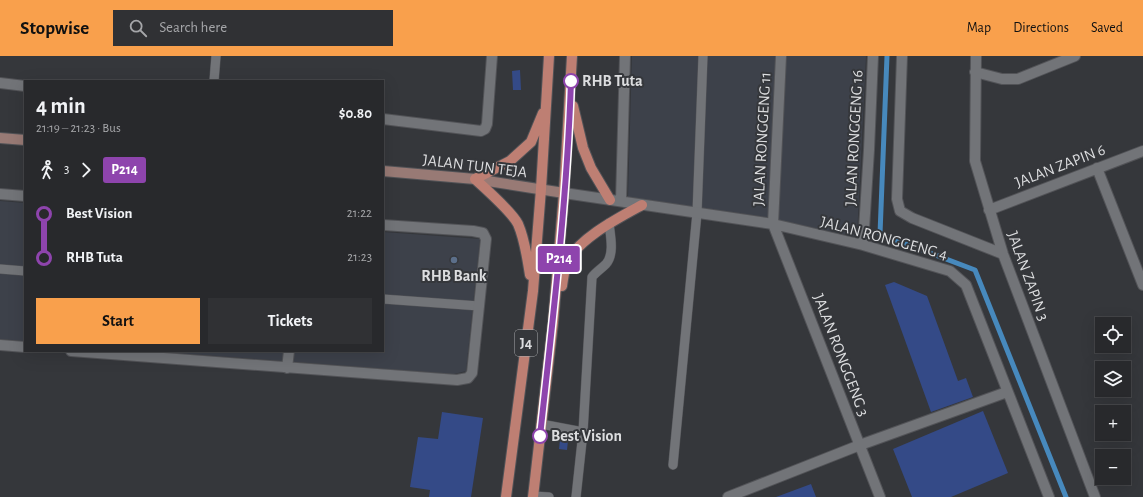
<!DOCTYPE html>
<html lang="en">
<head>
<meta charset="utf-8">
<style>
  :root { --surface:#28292c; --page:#303134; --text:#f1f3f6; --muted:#a5a6a9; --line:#444548; --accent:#f9a04c }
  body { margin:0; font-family:"Alegreya Sans",sans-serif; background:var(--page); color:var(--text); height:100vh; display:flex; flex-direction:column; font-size:15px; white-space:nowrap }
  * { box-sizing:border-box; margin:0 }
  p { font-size:13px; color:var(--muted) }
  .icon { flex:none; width:22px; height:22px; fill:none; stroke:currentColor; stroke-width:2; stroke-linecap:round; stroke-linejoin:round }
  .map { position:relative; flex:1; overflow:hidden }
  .panel { position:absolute; left:24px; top:24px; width:360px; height:272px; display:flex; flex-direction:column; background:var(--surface); border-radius:0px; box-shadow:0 4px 16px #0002,0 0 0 1px var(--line) }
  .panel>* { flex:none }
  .badge { padding:0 8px; border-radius:3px; font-size:14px; line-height:26px }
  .controls { position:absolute; left:1095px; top:261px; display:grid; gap:8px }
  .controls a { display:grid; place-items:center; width:36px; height:36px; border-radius:0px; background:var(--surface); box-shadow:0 4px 16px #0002,0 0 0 1px var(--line); font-size:20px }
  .map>.badge { position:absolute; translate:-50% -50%; box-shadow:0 0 0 2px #fff }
  .legs { display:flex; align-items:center; gap:6px; height:44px; padding:0 12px; font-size:13px }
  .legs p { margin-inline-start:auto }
  .summary { display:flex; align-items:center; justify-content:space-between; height:68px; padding:0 12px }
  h1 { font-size:22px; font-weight:700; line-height:30px }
  .action { display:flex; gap:8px; margin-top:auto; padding:8px 12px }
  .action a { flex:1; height:46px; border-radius:0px; background:var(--accent); color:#111; font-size:16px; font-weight:700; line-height:46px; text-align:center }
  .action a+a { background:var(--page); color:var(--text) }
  ul { padding:0 12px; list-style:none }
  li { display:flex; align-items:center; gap:14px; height:44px; font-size:15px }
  li i { display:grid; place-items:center; width:6px; height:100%; margin:0 5px; background:currentColor }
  li i::after { content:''; width:10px; height:10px; margin:-5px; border:3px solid; border-radius:50%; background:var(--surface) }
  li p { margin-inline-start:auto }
  li:first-child i { background:linear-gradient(#0000 50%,currentColor 0) }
  li:last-child i { background:linear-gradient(currentColor 50%,#0000 0) }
  header { display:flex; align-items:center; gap:24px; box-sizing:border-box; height:56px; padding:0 20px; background:var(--accent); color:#111 }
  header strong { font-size:19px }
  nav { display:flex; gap:22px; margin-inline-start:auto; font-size:14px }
  .search { width:280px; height:36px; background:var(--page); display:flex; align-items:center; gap:10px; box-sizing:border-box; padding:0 14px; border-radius:0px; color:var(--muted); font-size:15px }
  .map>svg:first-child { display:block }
  .built { fill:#3d414a }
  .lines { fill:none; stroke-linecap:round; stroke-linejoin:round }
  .stream { stroke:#4789bd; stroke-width:5 }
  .building { fill:#344a87 }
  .lane-casing { stroke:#525357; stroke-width:10 }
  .street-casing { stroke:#525357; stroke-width:12 }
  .secondary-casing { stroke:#525357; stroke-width:12 }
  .primary-casing { stroke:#525357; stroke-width:12 }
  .lane { stroke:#727478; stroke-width:9 }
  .street { stroke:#727478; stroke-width:10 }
  .secondary { stroke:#987a75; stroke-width:10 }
  .primary { stroke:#be7f73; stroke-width:10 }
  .line-1-casing { stroke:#fff; stroke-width:9 }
  .line-1 { stroke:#8e44ad; stroke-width:6 }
  .stop-1-dot { fill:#fff; stroke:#8e44ad; stroke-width:2 }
  .service-dot { fill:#5c6f8a; stroke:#35373b; stroke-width:1.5 }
  .labels { text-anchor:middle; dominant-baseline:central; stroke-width:4; stroke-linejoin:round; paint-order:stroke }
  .shield { fill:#35373b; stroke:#aaabae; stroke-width:1 }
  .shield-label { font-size:15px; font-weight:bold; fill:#dcdddf }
  .stop-label { font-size:16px; font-weight:bold; fill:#dcdddf; stroke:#35373b; text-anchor:start }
  .street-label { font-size:16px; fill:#dcdddf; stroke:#35373b }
  .poi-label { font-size:16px; font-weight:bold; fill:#dcdddf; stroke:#35373b }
</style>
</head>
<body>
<header>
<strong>Stopwise</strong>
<div class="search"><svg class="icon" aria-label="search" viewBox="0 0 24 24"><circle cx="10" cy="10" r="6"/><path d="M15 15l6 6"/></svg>Search here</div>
<nav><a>Map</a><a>Directions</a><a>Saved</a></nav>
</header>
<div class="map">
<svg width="1143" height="441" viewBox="0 0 1143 441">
  <rect width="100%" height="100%" fill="#35373b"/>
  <!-- built -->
  <path class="built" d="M632 0H866L857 181 765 161 628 141Z
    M0 145 25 147V285L0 283Z
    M383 176 480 183 466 315 454 318 150 295H383Z"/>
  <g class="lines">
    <!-- stream -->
    <path class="stream" d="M887 0 880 178 975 214 1066 441"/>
  </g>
  <!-- building -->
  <path class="building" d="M520 14 521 34H513L512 15Z
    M894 226 927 240 958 325 966 322 973 341 931 356 885 229Z
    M983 355 1008 417 951 441H912L893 393Z
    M442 356 483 362 471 441H429L430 434 410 431 418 381 438 383Z
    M561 374 569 375 567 394 559 393Z
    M811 428 816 441H776Z"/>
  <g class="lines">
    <!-- lane casing -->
    <g class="lane-casing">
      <path id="lane" d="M214 25 216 0
        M0 213 25 215
        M383 243 479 250
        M541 368 583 376
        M673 409 697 157 703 0
        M534 440 549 441
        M576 441 583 376 592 221C596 216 601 213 606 208 615 198 610 178 609 167"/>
    </g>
    <!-- street casing -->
    <g class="street-casing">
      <path id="street" d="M781 0 773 168 880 441
        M902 0 897 143 900 155 912 162 1003 198
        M976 0 975 105 1003 198 1095 441
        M975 16 1002 23H1018L1075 0
        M0 27 25 30
        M383 63 481 75 485 73 487 68 492 0
        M1097 112 1143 229
        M564 137 773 168 863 189 950 215 966 229 1049 441
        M0 138 25 140
        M621 145 625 0
        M989 154 1143 95
        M863 189 869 94 873 0
        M0 289 25 291
        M71 295 457 324 468 322 472 317 486 183 483 177 473 175 383 169
        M287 312 289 295
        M728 441 860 389 1007 336"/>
    </g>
    <!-- secondary casing -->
    <g class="secondary-casing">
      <path id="secondary" d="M0 82 25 84
        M383 115 475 123 564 137"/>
    </g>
    <!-- primary casing -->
    <g class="primary-casing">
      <path id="primary" d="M573 50 583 92 591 112 610 144
        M530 219C527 201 525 184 518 168 512 156 486 133 475 123L510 105 531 86 543 57
        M562 230C563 223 564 216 566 209 575 184 620 161 642 149
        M506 441 533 235 541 133 549 0
        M533 441 553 267 564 137 572 0"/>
    </g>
    <!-- lane -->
    <use href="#lane" class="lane"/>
    <!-- street -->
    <use href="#street" class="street"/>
    <!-- secondary -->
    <use href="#secondary" class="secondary"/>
    <!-- primary -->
    <use href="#primary" class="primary"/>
  </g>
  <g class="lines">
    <!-- line-1 casing -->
    <g class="line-1-casing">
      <path id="line-1" d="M540 380C553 262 567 144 571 25"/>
    </g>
    <!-- line-1 -->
    <use href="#line-1" class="line-1"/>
  </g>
  <!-- markers -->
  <g class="stop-1-dot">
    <circle cx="571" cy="25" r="7"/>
    <circle cx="540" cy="380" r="7"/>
  </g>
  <circle class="service-dot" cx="454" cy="204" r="4"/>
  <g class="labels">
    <!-- shield labels -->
    <rect class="shield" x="515" y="274" width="22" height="26" rx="3"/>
    <g class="shield-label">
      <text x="526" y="287">J4</text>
    </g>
    <!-- stop labels -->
    <g class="stop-label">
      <text x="582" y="25">RHB Tuta</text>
      <text x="551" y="380">Best Vision</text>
    </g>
    <!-- street labels -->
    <g class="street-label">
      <text transform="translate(854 82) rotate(-87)">JALAN RONGGENG 16</text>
      <text transform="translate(762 83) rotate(-87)">JALAN RONGGENG 11</text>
      <text transform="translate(475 110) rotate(7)">JALAN TUN TEJA</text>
      <text transform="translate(1060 110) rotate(-21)">JALAN ZAPIN 6</text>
      <text transform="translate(884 182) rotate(15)">JALAN RONGGENG 4</text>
      <text transform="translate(1028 220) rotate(70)">JALAN ZAPIN 3</text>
      <text transform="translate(841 299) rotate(69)">JALAN RONGGENG 3</text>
    </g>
    <!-- poi labels -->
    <g class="poi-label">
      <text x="454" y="220">RHB Bank</text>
    </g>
  </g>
</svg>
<div class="controls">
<a><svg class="icon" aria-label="locate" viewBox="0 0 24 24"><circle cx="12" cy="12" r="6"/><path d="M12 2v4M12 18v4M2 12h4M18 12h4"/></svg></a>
<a><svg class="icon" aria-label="layers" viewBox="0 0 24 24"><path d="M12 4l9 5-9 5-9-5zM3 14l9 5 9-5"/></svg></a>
<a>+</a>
<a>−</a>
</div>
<b class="badge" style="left:559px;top:203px;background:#8e44ad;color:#fff">P214</b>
<section class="panel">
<div class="summary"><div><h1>4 min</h1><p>21:19 – 21:23 · Bus</p></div><b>$0.80</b></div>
<div class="legs"><svg class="icon" aria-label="walk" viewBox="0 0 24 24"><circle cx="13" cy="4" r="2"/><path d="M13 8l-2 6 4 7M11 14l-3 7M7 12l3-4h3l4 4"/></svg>3<svg class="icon" aria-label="forward" viewBox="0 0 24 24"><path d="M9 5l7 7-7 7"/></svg><b class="badge" style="background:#8e44ad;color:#fff">P214</b></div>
<ul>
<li><i style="color:#8e44ad"></i><b>Best Vision</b><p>21:22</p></li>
<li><i style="color:#8e44ad"></i><b>RHB Tuta</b><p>21:23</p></li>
</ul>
<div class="action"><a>Start</a><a>Tickets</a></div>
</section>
</div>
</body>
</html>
